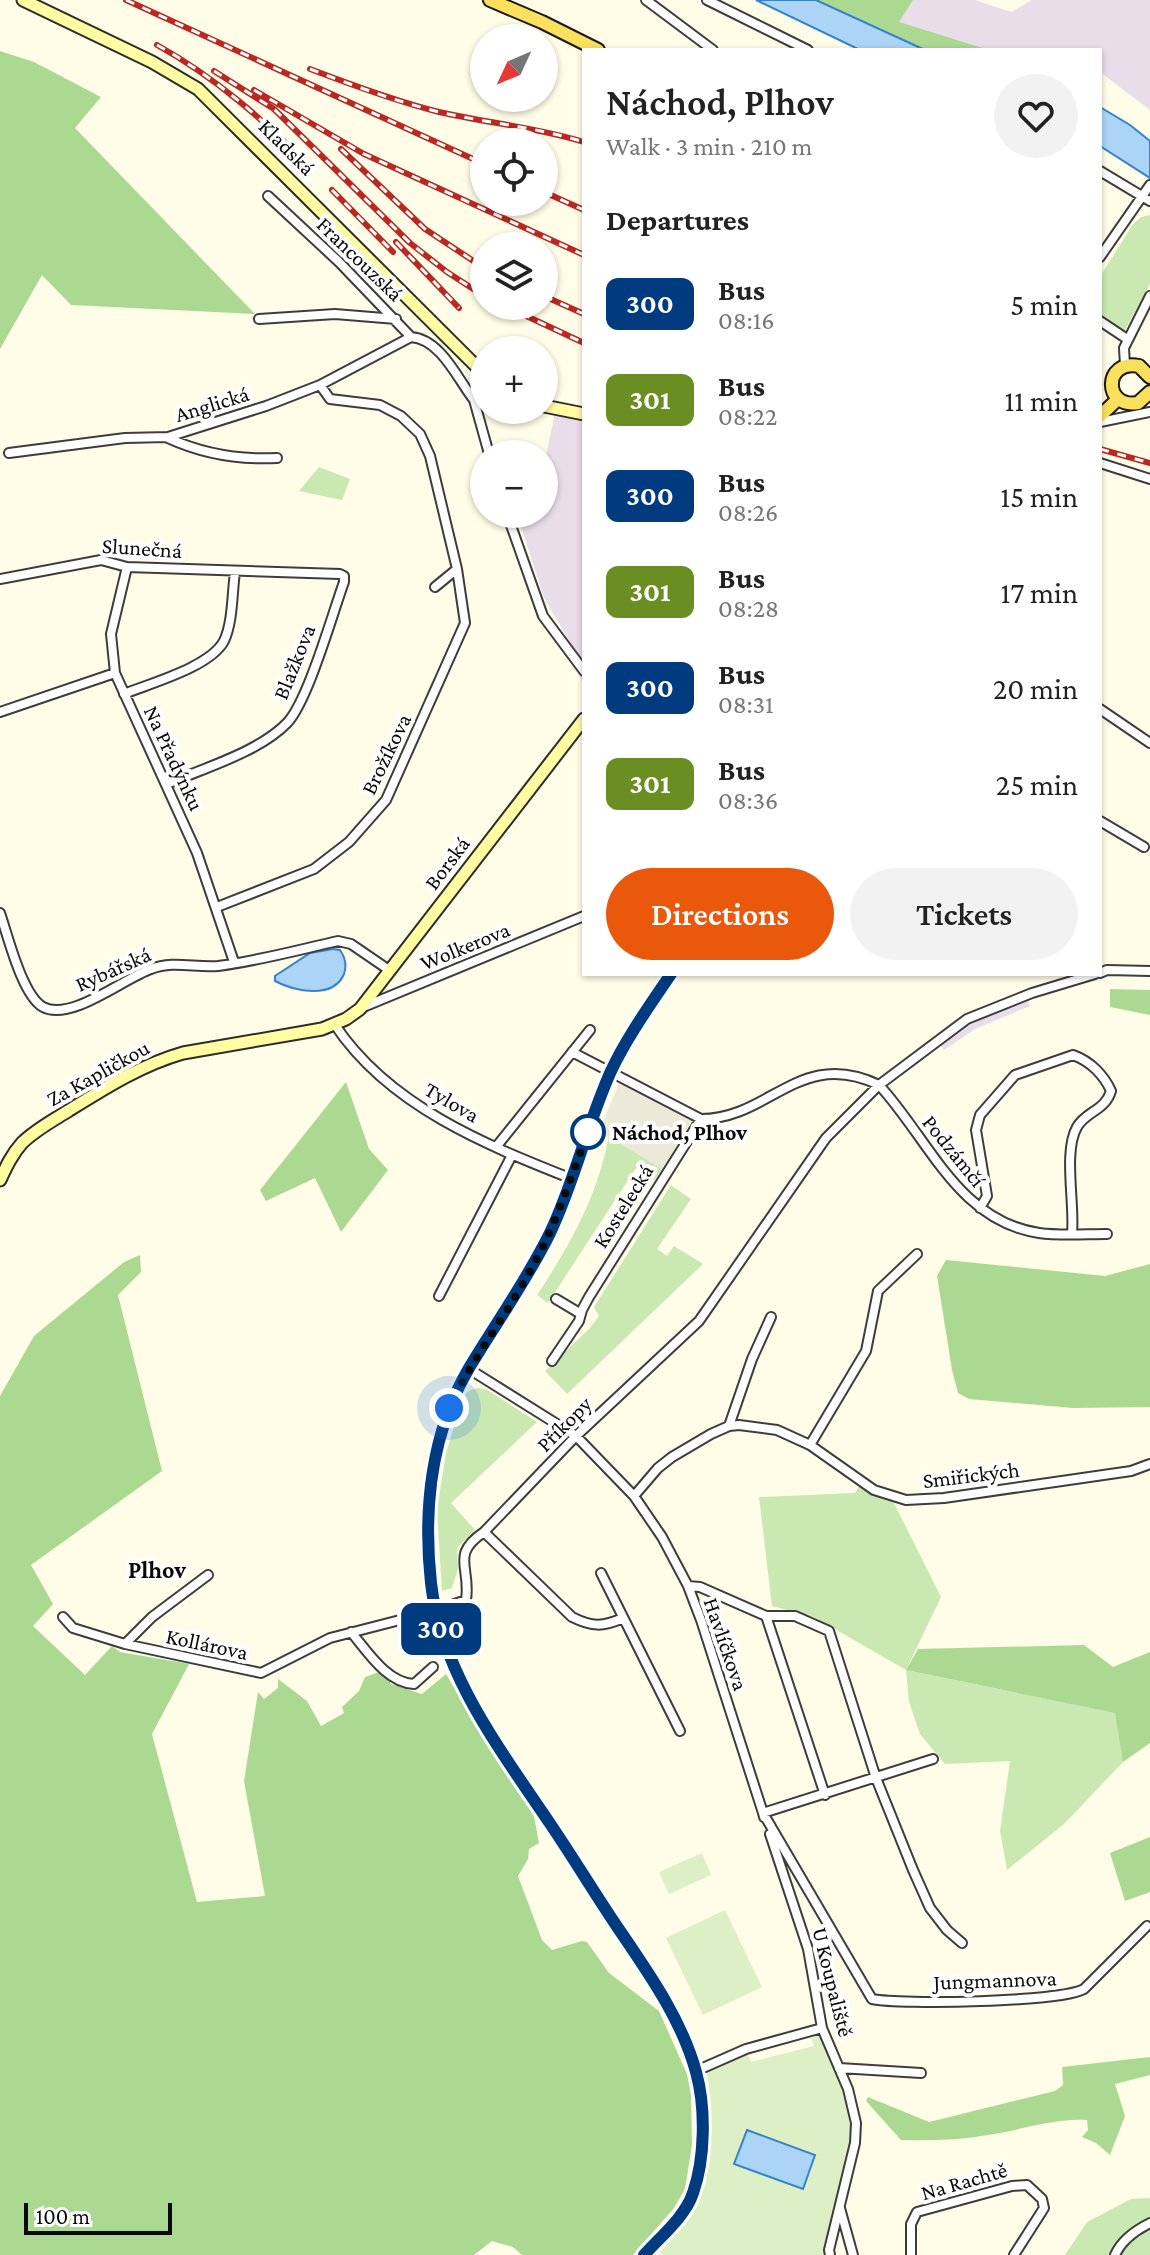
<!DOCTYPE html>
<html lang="en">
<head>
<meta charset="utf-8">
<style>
  :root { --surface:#fff; --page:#f2f2f2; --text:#222; --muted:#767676; --accent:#ea580c }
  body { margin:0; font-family:"Crimson Pro",serif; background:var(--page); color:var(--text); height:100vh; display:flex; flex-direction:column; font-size:30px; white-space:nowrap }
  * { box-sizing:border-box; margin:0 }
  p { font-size:26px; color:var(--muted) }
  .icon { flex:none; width:44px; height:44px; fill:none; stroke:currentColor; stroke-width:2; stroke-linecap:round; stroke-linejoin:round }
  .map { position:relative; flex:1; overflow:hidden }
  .side { position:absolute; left:582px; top:48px; width:520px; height:928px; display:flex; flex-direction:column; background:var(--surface); border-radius:0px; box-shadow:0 2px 6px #0004 }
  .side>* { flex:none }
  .badge { padding:0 16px; border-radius:12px; font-size:28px; line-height:52px }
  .needle { width:52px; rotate:226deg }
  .buttons { position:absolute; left:470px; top:24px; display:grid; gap:16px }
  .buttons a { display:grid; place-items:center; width:88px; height:88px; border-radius:50%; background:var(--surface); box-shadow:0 2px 6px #0004; font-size:40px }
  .scale { position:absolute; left:24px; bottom:20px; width:148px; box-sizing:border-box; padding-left:8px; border:4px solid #0a0a0a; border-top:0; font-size:22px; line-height:28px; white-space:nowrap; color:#0a0a0a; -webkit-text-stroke:6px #fff; paint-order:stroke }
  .you { position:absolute; width:40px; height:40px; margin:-20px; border:6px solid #fff; border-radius:50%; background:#1a73e8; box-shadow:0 0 0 12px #1a73e833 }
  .map>.badge { position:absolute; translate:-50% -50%; box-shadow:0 0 0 4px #fff }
  h2 { padding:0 24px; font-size:30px; line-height:72px }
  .round { display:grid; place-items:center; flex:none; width:84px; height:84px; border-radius:42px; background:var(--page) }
  .head { display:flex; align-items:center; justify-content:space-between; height:136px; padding:0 24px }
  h1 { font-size:38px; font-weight:600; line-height:60px }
  .button { display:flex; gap:16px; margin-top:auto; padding:16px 24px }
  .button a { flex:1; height:92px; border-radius:48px; background:var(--accent); color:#fff; font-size:32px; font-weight:600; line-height:92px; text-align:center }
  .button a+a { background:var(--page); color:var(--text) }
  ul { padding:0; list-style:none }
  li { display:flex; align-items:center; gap:24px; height:96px; padding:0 24px }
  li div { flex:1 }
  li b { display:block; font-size:30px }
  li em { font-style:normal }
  li .badge { min-width:88px; font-weight:700; text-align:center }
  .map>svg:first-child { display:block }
  .industrial { fill:#e9ddea }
  .green { fill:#cae8b2 }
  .forest { fill:#acd991 }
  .pitch { fill:#ddefc4 }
  .plaza { fill:#ede9d8 }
  .water { fill:#acd4f6; stroke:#3383cd; stroke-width:2 }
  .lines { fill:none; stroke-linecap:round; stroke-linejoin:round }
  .street-casing { stroke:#3d3d3d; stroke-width:12 }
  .secondary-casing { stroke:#2c2c2c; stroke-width:15 }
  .primary-casing { stroke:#1b1b1b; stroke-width:16 }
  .street { stroke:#fff; stroke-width:8 }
  .secondary { stroke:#fffca2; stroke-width:11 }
  .primary { stroke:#fae05c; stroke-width:12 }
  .rail-casing { stroke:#b92823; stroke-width:6 }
  .rail { stroke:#fff; stroke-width:3; stroke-dasharray:9; stroke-linecap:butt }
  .line-casing { stroke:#fff; stroke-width:18 }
  .line { stroke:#003b80; stroke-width:12 }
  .walk { stroke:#0a0a0a; stroke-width:8; stroke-dasharray:0 14.4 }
  .stop-dot { fill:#fff; stroke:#003b80; stroke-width:4 }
  .labels { text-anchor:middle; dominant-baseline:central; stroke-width:8; stroke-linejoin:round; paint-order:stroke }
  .street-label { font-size:22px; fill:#0a0a0a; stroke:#fff }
  .stop-label { font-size:22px; font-weight:bold; fill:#0a0a0a; stroke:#fff; text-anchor:start }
  .neighbourhood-label { font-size:24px; font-weight:bold; fill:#0a0a0a; stroke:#fff }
</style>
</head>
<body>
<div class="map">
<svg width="1150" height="2255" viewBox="0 0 1150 2255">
  <rect width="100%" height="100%" fill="#fffce7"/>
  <!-- industrial -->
  <path class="industrial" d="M913 0H975L1011 12 1032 0H1150V110L1100 72V50H925L890 34Z
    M555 413 584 420V687L572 657 568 639 544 598 517 514H544V465Z
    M1026 997 1030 1006 975 1029 944 1050 937 1041 971 1017Z"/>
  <!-- green -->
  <path class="green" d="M1150 215V284L1124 332 1100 315V277L1133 224 1141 217Z
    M319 467 350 479 342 500 299 491Z
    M692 1120 655 1180 636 1168 548 1303 537 1295C573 1241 603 1186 611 1121Z
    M671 1185 691 1199 657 1249 667 1256 674 1246 703 1264 567 1394 545 1371 590 1328 599 1316 594 1307Z
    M477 1388 486 1389 537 1422 451 1503 475 1530 457 1548 458 1569 452 1588 442 1591 437 1510 446 1453 461 1403 467 1392Z
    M859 1486 893 1501 941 1597 906 1670 1116 1713 1123 1762 1064 1824 1007 1870 1000 1831 1010 1761 945 1764 920 1734 909 1702 906 1670 814 1617 772 1606 759 1497 855 1493Z
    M1150 2198V2255H1065L1087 2222 1131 2199Z"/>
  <!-- forest -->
  <path class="forest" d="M816 0H913L899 22 989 50H925Z
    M0 51 34 62 101 97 75 128 255 314 71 305 42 275 0 349Z
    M1110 989 1150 990V1015L1110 1007Z
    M346 1082 369 1149 388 1170 341 1232 315 1178 266 1201 260 1190Z
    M140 1255 141 1272 118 1295 162 1471 31 1565 53 1604 33 1626 85 1675 112 1646 120 1652 189 1664 152 1734 197 1902 265 1896 244 1781 258 1692 264 1699 278 1688V1679L307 1701 321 1726 344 1713 342 1707 359 1691 365 1677 382 1671 391 1684 422 1694 446 1674 501 1766 534 1816 539 1843 529 1849 528 1859 518 1876 542 1940 552 1950 582 1941 587 1942 609 1973 659 2011 687 2074 691 2095 692 2145 685 2189 674 2208 633 2255H522L513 2247 492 2241 474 2255H0V1396L34 1336 124 1262Z
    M946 1260 1105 1276 1150 1264V1407L1073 1408 969 1399 958 1393 952 1370 937 1276Z
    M1084 1645 1113 1667 1150 1652V1743L1123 1762 1115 1713 906 1670 918 1649Z
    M1150 1837V1892L1125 1901 1110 1853Z
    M1150 2057V2075L1115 2084 1125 2116 1110 2155 1096 2143 1082 2137 1088 2130 1087 2120C1053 2118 1022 2130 988 2135 959 2140 931 2141 901 2140L866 2101 868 2097 929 2122 1055 2091 1063 2085 1062 2067Z"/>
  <!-- pitch -->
  <path class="pitch" d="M702 1853 711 1875 669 1894 659 1872Z
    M725 1910 762 1987 703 2015 666 1938Z
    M819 2035C831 2062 850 2093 852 2123 854 2161 834 2208 824 2245L825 2255H663L659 2251C671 2238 688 2223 696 2208 715 2172 713 2111 707 2072L748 2054 751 2062 814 2046 811 2038Z"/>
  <!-- plaza -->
  <path class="plaza" d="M620 1081 692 1120 662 1169 599 1131Z"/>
  <!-- water -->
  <path class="water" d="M756 0H816L925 50H860Z
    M1100 107 1130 125 1150 141V178L1100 146Z
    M333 949 340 950C345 957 347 965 344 974 333 1000 294 991 275 981V976L310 953Z
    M747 2130 815 2155 803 2189 734 2164Z"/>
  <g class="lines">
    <!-- street casing -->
    <g class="street-casing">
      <path id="street" d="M646 0 713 50
        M707 0 808 50
        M1100 171 1150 201
        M268 196 339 262 411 337C441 339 458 380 474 400L484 387
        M1100 257 1150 185
        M259 319 335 314 396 319
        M1100 321 1127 339
        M1125 365 1124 348 1150 296
        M320 385 330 399 380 405 401 416 420 434 430 456 457 569 435 587
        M474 400 489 454
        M1100 422 1150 412
        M168 438C203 454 239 460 277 458
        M9 453 125 438 168 437 266 406 320 385 411 337
        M1100 463 1150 479
        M507 514 543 616 584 671
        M127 567 111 634 115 673 197 853 234 962
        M0 579 101 560 127 567 340 574 344 576V582C332 615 308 701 287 723 259 752 204 768 167 784
        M124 694C151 683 210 667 224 641 233 622 232 593 235 572
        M1100 709 1150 743
        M0 712 115 673
        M1100 821 1144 847
        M217 907 314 869 349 842 386 800 465 623 457 569
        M0 913C8 936 22 995 43 1007 71 1022 124 978 151 969 173 960 195 968 218 966 258 961 298 950 338 941L351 944 389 970
        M1100 973 1107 970 1150 971
        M361 1008 584 916
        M335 1025C389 1106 486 1145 572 1179
        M572 1052 701 1119C770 1119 800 1047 879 1085 929 1139 958 1221 1039 1233 1060 1236 1085 1234 1107 1234
        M496 1147 590 1030
        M980 1208 987 1196 976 1130 980 1115 1015 1075 1073 1055C1090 1061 1104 1075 1111 1091 1105 1111 1086 1111 1077 1127 1063 1151 1075 1205 1072 1233
        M439 1296 512 1155
        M556 1299 581 1314
        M552 1361 579 1321 582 1310 589 1297 701 1119
        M469 1369 576 1436 634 1496 662 1537 688 1586 701 1620 763 1813 872 1999C901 2005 1061 2002 1084 1989L1147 1926
        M729 1426 752 1359 771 1317
        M810 1445 866 1351 878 1291 917 1254
        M634 1496 658 1468 672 1457 711 1434 729 1426 739 1425 777 1430 810 1445 874 1490 906 1500 944 1498 1131 1471 1150 1464
        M601 1573 680 1731
        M688 1586 700 1587 766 1616H795L829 1631 876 1778 913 1870 930 1908 947 1930 962 1943
        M766 1616 825 1795
        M63 1617 73 1628 125 1644 261 1673 330 1638 435 1611 466 1600C471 1566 450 1555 484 1532
        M623 1618C603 1627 592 1627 572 1617L484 1532 576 1436 699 1321 826 1138 879 1085 967 1019 1032 993 1095 974
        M351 1632C367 1651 387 1683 414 1684L433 1667
        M125 1644 152 1617 208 1575
        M764 1817 763 1813 933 1759
        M770 1834 808 1949 822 2028 848 2089 856 2123 855 2143 829 2250 830 2255
        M839 2068 921 2073
        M696 2071 746 2049 822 2028
        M840 2208 853 2255
        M911 2255V2224L917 2212 1012 2186 1027 2185 1042 2199 1044 2208 1014 2255
        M1115 2255C1121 2241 1136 2230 1150 2223"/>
    </g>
    <!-- secondary casing -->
    <g class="secondary-casing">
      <path id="secondary" d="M23 0 152 62 198 89 484 374
        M544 406 584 414
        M0 1180C6 1167 12 1154 22 1143 35 1130 52 1121 68 1111 105 1088 141 1065 183 1053L322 1029 346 1019 360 1009 584 719"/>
    </g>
    <!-- primary casing -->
    <g class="primary-casing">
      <path id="primary" d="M490 0 542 22 598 50
        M1150 377 1139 366C1103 359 1103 409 1138 403L1150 392
        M1100 416 1118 399
        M644 2255C661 2236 684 2217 693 2193 705 2159 706 2107 696 2072 682 2020 648 1972 618 1928 594 1892 571 1855 547 1819 499 1748 441 1672 431 1583 423 1510 431 1433 469 1368 496 1323 527 1280 550 1233 575 1181 587 1124 611 1072 627 1037 650 1005 671 974"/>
    </g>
    <!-- street -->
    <use href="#street" class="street"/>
    <!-- secondary -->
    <use href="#secondary" class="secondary"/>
    <!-- primary -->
    <use href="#primary" class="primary"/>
    <!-- rail casing -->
    <g class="rail-casing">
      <path id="rail" d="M126 0 484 164
        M157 45C216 78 263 119 310 167
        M310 69C352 85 395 101 439 112 487 123 536 127 584 142
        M214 71 274 109 410 243 447 272 484 296
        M254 90 364 154 584 255
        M341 149 425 229 484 268
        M332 190 393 252
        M544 192 584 210
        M396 242 459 308
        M544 296 584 314
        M505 306 584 343
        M1100 449 1150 463"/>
    </g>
    <!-- rail -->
    <use href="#rail" class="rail"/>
  </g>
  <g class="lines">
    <!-- line casing -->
    <g class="line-casing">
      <path id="line" d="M644 2255C661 2236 685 2217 693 2193 705 2159 706 2108 696 2072 682 2020 648 1972 618 1928 595 1894 574 1859 551 1825 502 1752 441 1674 431 1583 423 1510 431 1433 469 1368 496 1323 527 1280 550 1233 575 1181 587 1124 611 1071 627 1037 650 1005 671 974"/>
    </g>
    <!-- line -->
    <use href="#line" class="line"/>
    <!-- walk -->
    <path class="walk" d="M449 1408C473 1357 508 1313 534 1264 557 1221 571 1177 588 1132"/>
  </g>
  <!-- markers -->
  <circle class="stop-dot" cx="588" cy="1132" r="16"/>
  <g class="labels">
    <!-- street labels -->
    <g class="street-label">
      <text transform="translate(287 147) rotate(45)">Kladská</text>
      <text transform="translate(360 259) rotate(44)">Francouzská</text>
      <text transform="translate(212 404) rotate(-17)">Anglická</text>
      <text transform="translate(142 548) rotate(4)">Slunečná</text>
      <text transform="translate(294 662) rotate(-68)">Blažkova</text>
      <text transform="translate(386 754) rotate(-64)">Brožíkova</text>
      <text transform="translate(174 758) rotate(65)">Na Přadýnku</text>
      <text transform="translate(447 863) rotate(-53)">Borská</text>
      <text transform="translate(465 946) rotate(-22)">Wolkerova</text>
      <text transform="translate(113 969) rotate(-24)">Rybářská</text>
      <text transform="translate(98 1073) rotate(-29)">Za Kapličkou</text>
      <text transform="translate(452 1102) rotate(30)">Tylova</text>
      <text transform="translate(954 1151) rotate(51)">Podzámčí</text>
      <text transform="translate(623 1206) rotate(-58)">Kostelecká</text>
      <text transform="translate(564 1424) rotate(-45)">Příkopy</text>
      <text transform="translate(971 1475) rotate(-7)">Smiřických</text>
      <text transform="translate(207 1644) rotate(12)">Kollárova</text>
      <text transform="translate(726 1644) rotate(71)">Havlíčkova</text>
      <text transform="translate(995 1980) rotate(-2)">Jungmannova</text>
      <text transform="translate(833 1982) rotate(76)">U Koupaliště</text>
      <text transform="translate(964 2181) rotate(-16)">Na Rachtě</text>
    </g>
    <!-- stop labels -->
    <g class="stop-label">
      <text x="612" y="1132">Náchod, Plhov</text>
    </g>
    <!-- neighbourhood labels -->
    <g class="neighbourhood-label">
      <text x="157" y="1569">Plhov</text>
    </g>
  </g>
</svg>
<div class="buttons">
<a><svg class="needle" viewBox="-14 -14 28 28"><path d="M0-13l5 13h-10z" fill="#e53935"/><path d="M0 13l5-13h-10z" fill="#767676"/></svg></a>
<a><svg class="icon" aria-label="locate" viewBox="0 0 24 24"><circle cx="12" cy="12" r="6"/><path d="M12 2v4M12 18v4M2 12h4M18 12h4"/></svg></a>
<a><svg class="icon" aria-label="layers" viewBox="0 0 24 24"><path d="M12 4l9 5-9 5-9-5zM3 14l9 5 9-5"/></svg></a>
<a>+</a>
<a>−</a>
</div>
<div class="scale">100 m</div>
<div class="you" style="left:449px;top:1408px"></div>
<b class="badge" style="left:441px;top:1629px;background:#003b80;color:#fff">300</b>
<section class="side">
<div class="head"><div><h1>Náchod, Plhov</h1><p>Walk · 3 min · 210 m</p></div><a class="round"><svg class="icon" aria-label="heart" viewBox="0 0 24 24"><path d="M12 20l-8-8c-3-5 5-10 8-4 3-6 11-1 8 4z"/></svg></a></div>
<h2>Departures</h2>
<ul>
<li><span class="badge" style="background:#003b80;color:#fff">300</span><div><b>Bus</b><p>08:16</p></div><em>5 min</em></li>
<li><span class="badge" style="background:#6b8e23;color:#fff">301</span><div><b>Bus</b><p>08:22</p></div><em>11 min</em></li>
<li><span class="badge" style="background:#003b80;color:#fff">300</span><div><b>Bus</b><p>08:26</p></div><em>15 min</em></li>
<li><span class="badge" style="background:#6b8e23;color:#fff">301</span><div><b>Bus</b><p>08:28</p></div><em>17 min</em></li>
<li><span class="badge" style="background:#003b80;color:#fff">300</span><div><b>Bus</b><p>08:31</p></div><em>20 min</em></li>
<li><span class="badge" style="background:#6b8e23;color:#fff">301</span><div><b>Bus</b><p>08:36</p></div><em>25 min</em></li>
</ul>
<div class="button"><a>Directions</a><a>Tickets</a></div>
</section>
</div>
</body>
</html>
